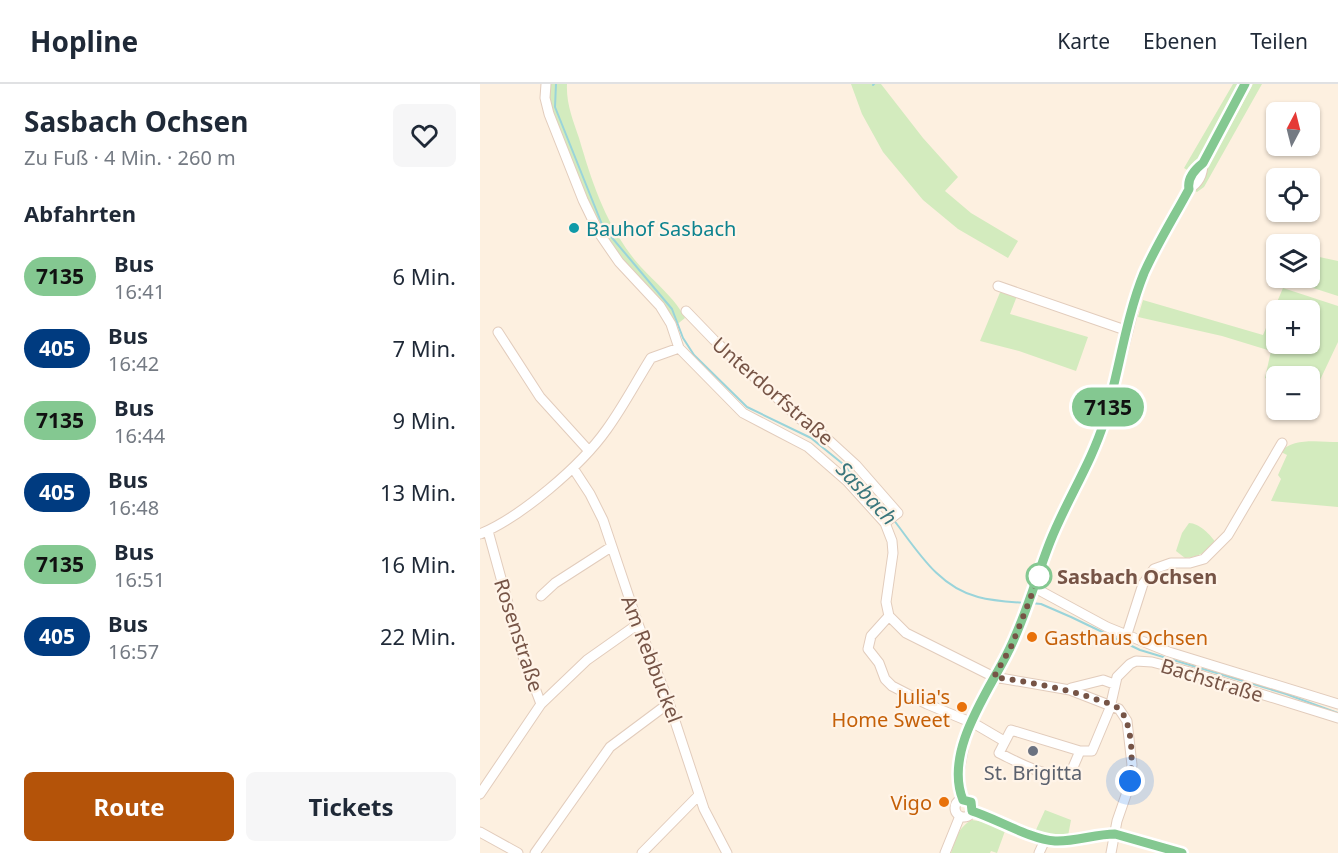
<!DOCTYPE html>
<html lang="de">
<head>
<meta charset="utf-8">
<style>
  :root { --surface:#fff; --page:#f6f6f7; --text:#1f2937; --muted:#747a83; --line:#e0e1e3; --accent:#b45309 }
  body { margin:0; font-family:"Noto Sans",sans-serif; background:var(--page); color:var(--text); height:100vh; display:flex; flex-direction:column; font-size:22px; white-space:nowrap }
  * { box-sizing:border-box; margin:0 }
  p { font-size:20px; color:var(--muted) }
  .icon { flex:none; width:33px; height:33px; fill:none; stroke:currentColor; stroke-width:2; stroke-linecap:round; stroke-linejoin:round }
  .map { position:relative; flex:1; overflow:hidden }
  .panel { display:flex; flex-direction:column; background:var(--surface); width:480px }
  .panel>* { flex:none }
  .badge { padding:0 12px; border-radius:20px; font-size:21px; line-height:39px }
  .needle { width:39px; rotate:7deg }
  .fabs { position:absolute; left:786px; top:18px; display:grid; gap:12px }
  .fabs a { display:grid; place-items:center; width:54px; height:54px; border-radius:9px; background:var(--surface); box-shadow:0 2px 4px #0004; font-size:30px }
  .you { position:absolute; width:30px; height:30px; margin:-15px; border:4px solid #fff; border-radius:50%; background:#1a73e8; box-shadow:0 0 0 9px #1a73e833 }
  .map>.badge { position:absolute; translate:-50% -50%; box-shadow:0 0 0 3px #fff }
  h2 { padding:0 24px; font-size:22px; line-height:54px }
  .round { display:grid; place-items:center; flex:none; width:63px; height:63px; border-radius:9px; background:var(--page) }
  .summary { display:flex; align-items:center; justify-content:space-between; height:102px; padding:0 24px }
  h1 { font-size:28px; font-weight:700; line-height:45px }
  .action { display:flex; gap:12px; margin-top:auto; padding:12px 24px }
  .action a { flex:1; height:69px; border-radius:9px; background:var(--accent); color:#fff; font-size:24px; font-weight:700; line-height:69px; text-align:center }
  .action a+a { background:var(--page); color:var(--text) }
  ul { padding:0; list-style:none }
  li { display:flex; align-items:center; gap:18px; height:72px; padding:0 24px }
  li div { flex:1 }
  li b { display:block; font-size:22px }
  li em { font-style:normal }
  li .badge { min-width:66px; font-weight:700; text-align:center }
  header { display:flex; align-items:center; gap:36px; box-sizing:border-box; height:84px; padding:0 30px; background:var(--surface); border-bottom:2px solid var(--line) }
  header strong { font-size:28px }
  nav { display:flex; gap:33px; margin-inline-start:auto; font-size:21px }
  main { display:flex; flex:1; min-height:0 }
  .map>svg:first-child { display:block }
  .green { fill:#d3ebbe; fill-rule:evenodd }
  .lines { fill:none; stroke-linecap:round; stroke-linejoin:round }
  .stream { stroke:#9ad4da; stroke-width:2 }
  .minor-casing { stroke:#e2ccbc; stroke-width:11 }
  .minor { stroke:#fff; stroke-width:9 }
  .line-casing { stroke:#fff; stroke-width:14 }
  .line { stroke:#84c891; stroke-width:9 }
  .walk { stroke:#765446; stroke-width:6; stroke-dasharray:0 10.8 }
  .culture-dot { fill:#0f9aa8; stroke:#fff4e8; stroke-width:2 }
  .stop-dot { fill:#fff; stroke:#84c891; stroke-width:3 }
  .food-dot { fill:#e8710a; stroke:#fff4e8; stroke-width:2 }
  .worship-dot { fill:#6b7280; stroke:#fff4e8; stroke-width:2 }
  .labels { text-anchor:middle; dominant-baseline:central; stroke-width:4.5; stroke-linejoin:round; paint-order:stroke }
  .culture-label { font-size:20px; fill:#0d838f; stroke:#fff4e8; text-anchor:start }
  .street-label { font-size:20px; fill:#765446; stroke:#fff4e8 }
  .stop-label { font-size:20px; font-weight:bold; fill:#765446; stroke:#fff4e8; text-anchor:start }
  .food-label { font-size:20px; fill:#c56008; stroke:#fff4e8; text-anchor:end }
  .worship-label { font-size:20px; fill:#5b616d; stroke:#fff4e8 }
  .water-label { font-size:21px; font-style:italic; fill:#3a767c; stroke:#fff4e8 }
</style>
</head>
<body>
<header>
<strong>Hopline</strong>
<nav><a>Karte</a><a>Ebenen</a><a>Teilen</a></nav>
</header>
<main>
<section class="panel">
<div class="summary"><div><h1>Sasbach Ochsen</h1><p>Zu Fuß · 4 Min. · 260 m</p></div><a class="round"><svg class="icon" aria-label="heart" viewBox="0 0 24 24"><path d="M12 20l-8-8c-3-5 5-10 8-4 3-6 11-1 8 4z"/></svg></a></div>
<h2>Abfahrten</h2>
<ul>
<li><span class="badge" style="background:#84c891;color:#111">7135</span><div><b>Bus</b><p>16:41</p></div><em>6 Min.</em></li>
<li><span class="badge" style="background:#003b80;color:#fff">405</span><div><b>Bus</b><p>16:42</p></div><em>7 Min.</em></li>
<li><span class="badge" style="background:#84c891;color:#111">7135</span><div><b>Bus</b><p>16:44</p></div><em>9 Min.</em></li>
<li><span class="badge" style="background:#003b80;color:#fff">405</span><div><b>Bus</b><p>16:48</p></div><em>13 Min.</em></li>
<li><span class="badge" style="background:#84c891;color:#111">7135</span><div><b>Bus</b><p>16:51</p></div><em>16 Min.</em></li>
<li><span class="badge" style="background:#003b80;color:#fff">405</span><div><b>Bus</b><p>16:57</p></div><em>22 Min.</em></li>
</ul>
<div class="action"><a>Route</a><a>Tickets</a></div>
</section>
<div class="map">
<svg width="858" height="769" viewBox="0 0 858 769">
  <rect width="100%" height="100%" fill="#fdf0e0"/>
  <!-- green -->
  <path class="green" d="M69 0H87C86 19 93 36 99 54 112 98 123 133 151 171 168 194 192 209 205 234L195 242 140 174 123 148 108 120 69 18Z
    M371 0H401L443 54 478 93 465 107 491 129 538 157 528 174 478 145 443 116 403 68 382 30Z
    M753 0H759L712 86 709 87 704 84Z
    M773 0H782L724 103 717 108 715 107Z
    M830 171 858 177V212L802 194H830Z
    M803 204 858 222V258L832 313 830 312V292H796V299L785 294 791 267 742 252 658 233 663 216 783 251ZM796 226H830V260H796Z
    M521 206 537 212 530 230 608 253 596 287 539 267 500 257Z
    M858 358V423L791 417 801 395 798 391 807 371 801 368C812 353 841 358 858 358Z
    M709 439C719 439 731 451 736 459 726 468 719 473 705 474L696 467 702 449Z
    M565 726 591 736 588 752H569L555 748Z
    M492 736 504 738 525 747 517 769 511 767 510 769H471C476 755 478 743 492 736Z"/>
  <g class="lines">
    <!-- stream -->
    <path class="stream" d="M76 0 75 23 123 143 192 225 203 254 214 271 267 323 331 354 363 380 410 431
      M393 1 394 0
      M413 435C437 466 458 503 498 513 513 517 530 518 545 519
      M551 519 561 520 591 533 660 566 806 610 858 629"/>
    <!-- minor casing -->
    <g class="minor-casing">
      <path id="minor" d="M66 0 65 14 69 30 103 116 119 149 139 178 180 222 191 240 199 264 263 329 328 363 367 397 405 439 412 457 413 469 406 518 409 532 426 549 514 593 590 606 639 625 647 637 652 681 646 711 637 737 631 769
        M709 105C707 94 714 86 723 79L765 0
        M518 202 648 247
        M206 227 234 256 320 335 341 349 376 381 418 429 405 439
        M18 248 60 313 109 367
        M93 384 110 410 123 436 158 540 189 619 224 725 247 769
        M8 447 41 567 61 620
        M0 450C41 433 101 382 127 345 143 323 156 298 171 274L199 264
        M555 504 627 543 689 568 858 620
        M61 512 75 499 131 463
        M409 532 391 552 388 565 399 579 405 595 412 602 447 620 495 640 524 657
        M647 550 663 500 674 485 691 479H710L724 475 748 451 802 359
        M590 606 591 604 623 596 634 600
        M600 667 531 646 519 669C538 678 569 697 591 688L600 667H612L630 624 637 593 650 580 656 577 672 578 710 588 858 634
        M0 710 61 620 107 576 158 540
        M475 724a9 9 0 1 1 18 0a9 9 0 1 1-18 0Z
        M483 716 480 705 479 688 486 650 506 606 532 561 570 457 617 356 630 318 656 215 664 190 709 105C719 99 723 90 723 79
        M492 727C518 735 549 755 575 757 595 758 615 749 635 750L702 769
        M0 748 38 769
        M55 769 130 663 189 619
        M162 769 219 711
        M465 769 480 732
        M559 769 565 756"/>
    </g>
    <!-- minor -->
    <use href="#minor" class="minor"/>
  </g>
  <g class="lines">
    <!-- line casing -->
    <g class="line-casing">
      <path id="line" d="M702 769 635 750C615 750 595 758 575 757 550 755 517 735 492 727L491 718 483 716C464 669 506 611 526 572 545 536 555 496 570 458 586 417 611 380 624 338 639 289 645 236 664 189 677 160 694 133 709 105 707 94 714 86 723 79L765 0"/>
    </g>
    <!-- line -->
    <use href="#line" class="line"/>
    <!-- walk -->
    <path class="walk" d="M559 492 532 561 514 593C549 598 584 604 618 616 624 618 634 620 639 625 653 638 653 679 650 697"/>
  </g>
  <!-- markers -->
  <circle class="culture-dot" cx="94" cy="144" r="6"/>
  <circle class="stop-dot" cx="559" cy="492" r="12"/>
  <g class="food-dot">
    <circle cx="552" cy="553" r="6"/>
    <circle cx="482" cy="623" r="6"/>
    <circle cx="464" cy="718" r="6"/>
  </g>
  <circle class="worship-dot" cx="553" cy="667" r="6"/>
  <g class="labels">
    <!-- culture labels -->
    <g class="culture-label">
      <text x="106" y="144">Bauhof Sasbach</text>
    </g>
    <!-- street labels -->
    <g class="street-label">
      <text transform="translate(293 307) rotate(41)">Unterdorfstraße</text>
      <text transform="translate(39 551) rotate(72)">Rosenstraße</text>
      <text transform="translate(172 575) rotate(69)">Am Rebbuckel</text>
      <text transform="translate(732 596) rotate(17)">Bachstraße</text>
    </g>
    <!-- stop labels -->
    <g class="stop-label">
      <text x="577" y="492">Sasbach Ochsen</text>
    </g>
    <!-- food labels -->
    <g class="food-label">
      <text x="564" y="553" text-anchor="start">Gasthaus Ochsen</text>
      <text x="470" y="612">Julia's<tspan x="470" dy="23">Home Sweet</tspan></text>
      <text x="452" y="718">Vigo</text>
    </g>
    <!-- worship labels -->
    <g class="worship-label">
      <text x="553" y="688">St. Brigitta</text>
    </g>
    <!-- water labels -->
    <g class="water-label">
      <text transform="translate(387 409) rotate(47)">Sasbach</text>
    </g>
  </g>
</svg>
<div class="fabs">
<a><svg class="needle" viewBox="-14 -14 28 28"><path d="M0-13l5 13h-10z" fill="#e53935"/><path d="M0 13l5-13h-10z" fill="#747a83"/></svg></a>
<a><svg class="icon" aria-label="locate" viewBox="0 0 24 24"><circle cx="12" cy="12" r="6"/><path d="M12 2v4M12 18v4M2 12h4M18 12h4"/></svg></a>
<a><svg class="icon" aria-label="layers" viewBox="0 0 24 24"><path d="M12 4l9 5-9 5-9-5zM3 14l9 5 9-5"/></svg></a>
<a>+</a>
<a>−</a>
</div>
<div class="you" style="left:650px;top:697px"></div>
<b class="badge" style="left:628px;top:323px;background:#84c891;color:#111">7135</b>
</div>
</main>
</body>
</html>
